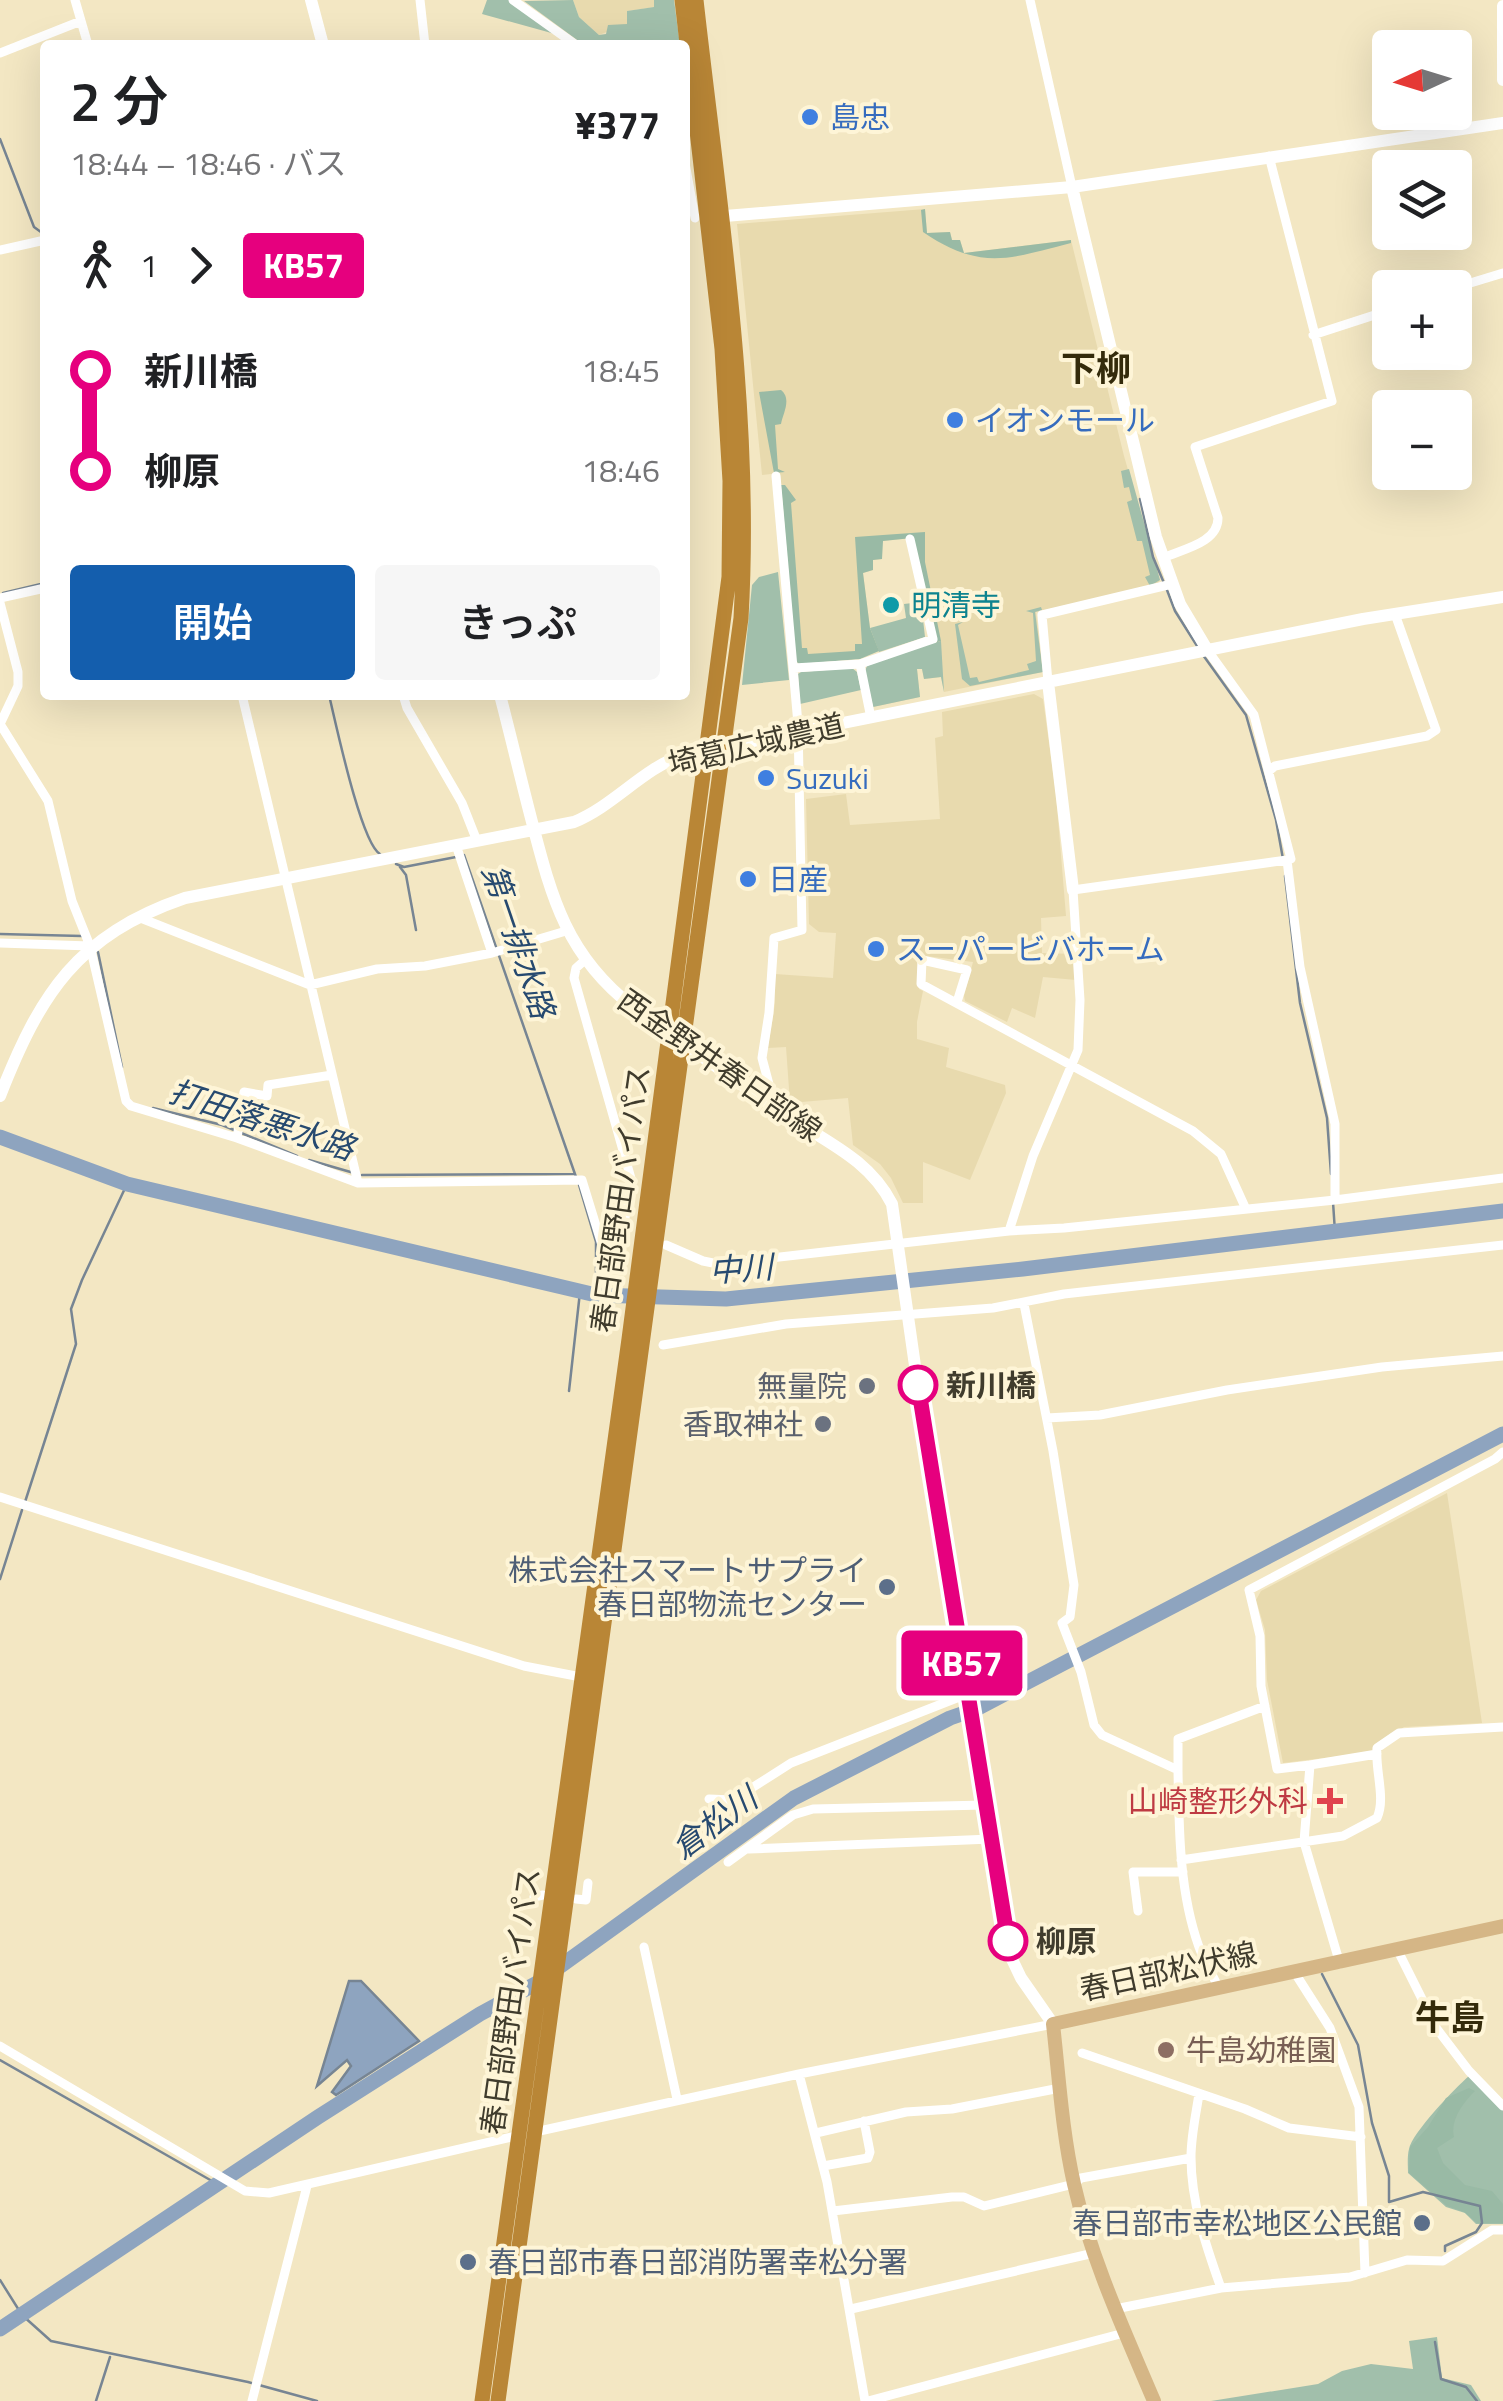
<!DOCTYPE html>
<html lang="ja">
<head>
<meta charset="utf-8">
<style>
  :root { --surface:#fff; --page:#f6f6f6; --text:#202124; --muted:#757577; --accent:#145ead }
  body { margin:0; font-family:"Titillium Web","Noto Sans JP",sans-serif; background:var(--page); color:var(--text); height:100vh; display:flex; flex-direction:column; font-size:38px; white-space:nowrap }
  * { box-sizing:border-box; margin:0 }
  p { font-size:32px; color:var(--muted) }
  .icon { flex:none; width:55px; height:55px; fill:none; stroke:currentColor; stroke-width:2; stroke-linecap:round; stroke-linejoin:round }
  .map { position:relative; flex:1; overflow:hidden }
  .side { position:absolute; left:40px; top:40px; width:650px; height:660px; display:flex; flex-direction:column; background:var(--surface); border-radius:10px; box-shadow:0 10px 40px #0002 }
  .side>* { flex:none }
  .badge { padding:0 20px; border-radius:8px; font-size:35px; line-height:65px }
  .needle { width:65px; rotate:266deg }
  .buttons { position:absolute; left:1372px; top:30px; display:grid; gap:20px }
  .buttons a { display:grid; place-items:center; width:100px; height:100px; border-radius:10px; background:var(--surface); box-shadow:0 10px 40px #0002; font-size:50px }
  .map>.badge { position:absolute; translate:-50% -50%; box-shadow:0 0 0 5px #fff }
  .legs { display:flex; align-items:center; gap:15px; height:110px; padding:0 30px; font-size:32px }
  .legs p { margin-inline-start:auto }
  .headline { display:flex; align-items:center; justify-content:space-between; height:170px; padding:0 30px }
  h1 { font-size:55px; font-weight:600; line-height:75px }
  .button { display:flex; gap:20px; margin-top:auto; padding:20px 30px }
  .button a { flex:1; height:115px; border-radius:10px; background:var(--accent); color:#fff; font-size:40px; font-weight:600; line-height:115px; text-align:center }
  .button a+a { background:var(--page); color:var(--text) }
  ul { padding:0 30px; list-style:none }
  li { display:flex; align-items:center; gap:35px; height:100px; font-size:38px }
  li i { display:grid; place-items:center; width:15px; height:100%; margin:0 12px; background:currentColor }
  li i::after { content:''; width:25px; height:25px; margin:-12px; border:8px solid; border-radius:50%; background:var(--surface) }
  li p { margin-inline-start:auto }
  li:first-child i { background:linear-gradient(#0000 50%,currentColor 0) }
  li:last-child i { background:linear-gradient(currentColor 50%,#0000 0) }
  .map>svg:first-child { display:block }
  .built { fill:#e8daae }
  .green { fill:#a1bfab }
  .forest { fill:#99baa5 }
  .water { fill:#8ea4bf; stroke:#778593; stroke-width:2.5 }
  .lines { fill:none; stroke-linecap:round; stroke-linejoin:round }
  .stream { stroke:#778593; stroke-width:2.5 }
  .river { stroke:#8ea4bf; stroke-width:15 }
  .street { stroke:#fff; stroke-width:9 }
  .secondary { stroke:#fff; stroke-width:12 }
  .primary { stroke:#d5b686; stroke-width:14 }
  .highway { stroke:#b98636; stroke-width:15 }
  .line-1-casing { stroke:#fff; stroke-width:22 }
  .line-1 { stroke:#e6007e; stroke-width:15 }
  .shop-dot { fill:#3f7fe0; stroke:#fef5d7; stroke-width:4 }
  .culture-dot { fill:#0f9aa8; stroke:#fef5d7; stroke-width:4 }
  .stop-1-dot { fill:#fff; stroke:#e6007e; stroke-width:5 }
  .worship-dot { fill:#6b7280; stroke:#fef5d7; stroke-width:4 }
  .service-dot { fill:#5c6f8a; stroke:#fef5d7; stroke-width:4 }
  .health-dot { fill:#e0444e; stroke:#fef5d7; stroke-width:4 }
  .education-dot { fill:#8d6e63; stroke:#fef5d7; stroke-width:4 }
  .labels { text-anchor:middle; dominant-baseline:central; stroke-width:8; stroke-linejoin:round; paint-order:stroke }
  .shop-label { font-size:30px; fill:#366cbe; stroke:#fef5d7; text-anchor:start }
  .culture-label { font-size:30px; fill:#0d838f; stroke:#fef5d7; text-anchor:start }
  .street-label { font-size:30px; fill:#403c2d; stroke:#fef5d7 }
  .stop-label { font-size:30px; font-weight:bold; fill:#403c2d; stroke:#fef5d7; text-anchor:start }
  .worship-label { font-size:30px; fill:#5b616d; stroke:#fef5d7; text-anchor:end }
  .service-label { font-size:30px; fill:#4e5e75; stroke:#fef5d7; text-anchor:end }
  .health-label { font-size:30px; fill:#be3a42; stroke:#fef5d7; text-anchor:end }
  .education-label { font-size:30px; fill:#785e54; stroke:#fef5d7; text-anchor:start }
  .water-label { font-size:32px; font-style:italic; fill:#274a70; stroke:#fef5d7 }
  .quarter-label { font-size:35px; font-weight:bold; fill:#342b0b; stroke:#fef5d7 }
</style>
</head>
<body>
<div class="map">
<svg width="1503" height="2401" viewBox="0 0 1503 2401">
  <rect width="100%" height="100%" fill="#f3e7c3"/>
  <!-- built -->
  <path class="built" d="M573 0H654L655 7 628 11 627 24 599 35 579 17Z
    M925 209 927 233 950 232 952 240H960L964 253 1071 240 1124 456 1160 580 1157 585 1036 612 1043 672 944 692 941 677 924 679 922 669H917L920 697 873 707 937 642 912 538 882 541V559L873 560V570L863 573 870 628 879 651 799 664 780 473 762 475 737 224Z
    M1034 694 1043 699 1056 794 1066 916 1041 918 1042 953 1074 954 1076 980 1043 977 1035 1018 1012 1008 1007 1022 965 1001 964 996 973 962 918 955 919 989 923 991 917 1022V1039L949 1048 946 1067 1005 1085 1006 1093 970 1180 923 1162V1203H903L891 1178 880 1164 853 1145 848 1098 790 1103 786 1047 768 1048 775 1003V974L833 978 836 933 819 932 809 924 806 799 846 794 850 825 940 819 935 738 943 736 942 712Z
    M1447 1493 1482 1723 1404 1727 1383 1742 1382 1751 1283 1763 1267 1680 1265 1630 1256 1600 1261 1591Z"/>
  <!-- green -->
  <path class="green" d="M487 0H514L555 34 482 14Z
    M573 0 579 17 599 35 606 34 608 25 627 24V11L654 7V0H674L680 45H584L524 1Z
    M1129 469 1160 580 1150 586 1145 577 1150 575 1142 541H1137L1127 502 1132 500 1129 487 1124 488 1121 471Z
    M778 572 789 680 742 685 752 585 759 577Z
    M921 602 925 637 879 652 870 628 906 618 904 604Z
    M1041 607 1042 610 1035 612 1043 672 970 686 962 679 955 624 963 622 958 625 970 678 977 677 979 682 1029 670 1027 664 1036 661 1033 613 1026 611Z
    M941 641 944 692 941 677 924 679 922 669H917L920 697 873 707 865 671 867 666 898 652Z
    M852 668 857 672 861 690 800 704 798 674 801 672Z
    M1469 2076 1503 2108V2224H1476L1465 2213 1446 2207 1408 2173C1408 2166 1407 2157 1409 2149 1412 2133 1455 2088 1469 2076Z
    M1437 2337 1442 2378 1471 2385 1481 2401H1211L1318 2384 1342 2371 1371 2364 1413 2369 1409 2341Z"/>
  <!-- forest -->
  <path class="forest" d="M925 209 927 233 950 232 952 240H960L964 253 1071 240V243C1009 259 980 271 923 232L921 210Z
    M781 390C792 399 783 413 781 424L775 425 778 469 785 472 774 473 759 392Z
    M781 485H785L796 500 791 503 802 648H807L808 654 855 651V644H862L855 537 925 532V562L941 641 937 642 912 538 883 541 882 559 873 560V570L863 573 870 628 879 651 860 659 799 664 796 661Z
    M1469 2088 1475 2091C1463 2103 1450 2120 1454 2137L1437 2148 1443 2163 1465 2185 1492 2191 1503 2204V2223H1477L1464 2212 1447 2206 1409 2173 1410 2147 1428 2127 1446 2098Z"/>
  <!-- water -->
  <path class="water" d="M349 1981H361L419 2041 336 2095 332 2092 351 2066 347 2060 317 2086Z"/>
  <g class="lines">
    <!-- stream -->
    <path class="stream" d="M0 139 34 227 45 235
      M1140 499 1153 557 1164 583
      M1167 590 1175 611 1199 649
      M3 593 45 583
      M1203 655 1246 715 1276 820 1283 859
      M329 695C336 724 361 843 380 854
      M464 855 576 1177
      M396 864 404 867 456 857
      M400 867 406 875 416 930
      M1285 876 1300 1003 1327 1118 1331 1174
      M0 934 82 936
      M98 952 122 1067
      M153 1108 222 1125 297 1156
      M309 1160 354 1173
      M362 1175 574 1174
      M579 1185 596 1242V1295
      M1333 1202 1335 1232
      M569 1391 580 1292
      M25 1502 76 1344 71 1309 82 1280 127 1184
      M0 1579 22 1510
      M1322 1974 1358 2045 1372 2123 1389 2176V2202L1423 2192 1480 2206 1482 2223 1476 2232 1445 2246V2251
      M0 2060 219 2185
      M0 2280 22 2315 51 2341 248 2382 317 2401
      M1435 2342 1441 2379 1466 2387 1477 2401
      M96 2401 110 2357"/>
    <!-- river -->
    <path class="river" d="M0 1137 127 1184 596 1295 726 1299 1023 1269 1503 1211
      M0 2329 318 2117 480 2014 537 1983 794 1798 950 1718 976 1709 1503 1434"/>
    <!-- street -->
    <path class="street" d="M75 0 88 45
      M420 0 425 45
      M513 0 576 45
      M1030 0 1072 187
      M0 53 81 21
      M685 163 695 218
      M0 250 45 240
      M1454 288 1503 273
      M1313 335 1390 310
      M1163 558C1183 549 1218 543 1218 518L1195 447 1332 401 1269 156
      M0 598 45 588
      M0 603 18 672V686L0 724
      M1208 651 1254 715 1291 859 1287 860 1300 967 1335 1124V1200
      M860 664 871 718
      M794 668 860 664 933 639 910 539
      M1048 682 1042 615 1172 584
      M242 695 358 1183
      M403 695 407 708 462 803 477 841
      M0 724 48 801 72 901 90 946 126 1101 131 1106 237 1138 358 1183 582 1180 605 1255 620 1243 632 1182 574 978 576 968 585 960
      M1269 771 1275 766 1427 736 1436 730 1395 614
      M456 845 492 953
      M138 917 310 985 377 969 425 966 492 953 566 931
      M0 943 90 946
      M957 1002 967 970 922 960 921 984 1193 1131 1221 1154 1245 1207
      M775 1107 762 1058 769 1013 774 938 802 930 798 724 776 476
      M237 1138 244 1092 267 1096 268 1085 332 1075
      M1009 1231 1033 1156 1078 1050 1080 1000 1073 890 1287 860
      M666 1245 703 1261 718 1264 1009 1231 1064 1228 1335 1200 1503 1178
      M1024 1304 1053 1451 1074 1585 1070 1617 1062 1623 1081 1672 1094 1725 1102 1735 1178 1770C1179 1829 1179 1891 1199 1947 1204 1961 1213 1975 1219 1989
      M663 1345 786 1324 993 1308 1064 1294 1503 1245
      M1047 1418 1100 1415 1227 1390 1382 1367 1503 1356
      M0 1497 524 1666 581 1677
      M1310 1765 1377 1754
      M1178 1770V1739L1265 1706
      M709 1799 733 1800 791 1763 967 1694
      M749 1849 991 1839
      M1181 1860 1343 1836 1377 1818C1386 1798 1375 1771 1377 1748L1399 1733 1503 1727
      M728 1862 793 1815 813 1809 985 1805
      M534 1897 543 1895
      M576 1899 586 1900 588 1883
      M1138 1911 1133 1872H1183
      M644 1947 677 2099
      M1398 1951 1437 2029 1469 2071 1503 2106
      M1340 1964 1304 1842 1310 1765 1277 1769 1261 1686 1260 1636 1249 1590 1495 1459 1503 1452
      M1295 1973 1330 2028 1359 2107 1365 2273
      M0 2046 245 2191 269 2193 520 2135
      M1082 2053 1245 2109 1289 2128 1361 2137
      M799 2074 827 2182 865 2401
      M1199 2094C1196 2114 1191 2136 1191 2157 1191 2202 1206 2246 1221 2288
      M535 2132 799 2074 1053 2024
      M816 2133 906 2112 952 2109 1060 2088
      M823 2166 868 2158 870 2152 864 2121
      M833 2211 952 2197H964L984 2206 1074 2184 1081 2178 1191 2158
      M851 2309 1094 2253
      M1115 2309 1221 2288 1350 2277 1407 2260 1443 2261 1492 2230H1503
      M252 2401 307 2186
      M868 2401 1124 2333"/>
    <!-- secondary -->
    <path class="secondary" d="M311 0 323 45
      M1503 6V80
      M1072 187 1156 537 1180 604 1208 651
      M713 217 1072 187 1503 123
      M1048 682 1073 890
      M500 695C511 737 521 780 532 822 552 899 567 956 633 1007 683 1043 734 1080 786 1115 826 1142 869 1159 892 1204L922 1415 1010 1955 1021 1978 1053 2024
      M0 1096C40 994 77 935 185 898L574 822C615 805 642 769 683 755L1363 619 1503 597"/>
    <!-- primary -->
    <path class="primary" d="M1154 2401C1124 2330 1091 2259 1074 2184 1062 2131 1059 2077 1053 2024L1503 1926"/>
    <!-- highway -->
    <path class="highway" d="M482 2401 629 1339 729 577 730 481 722 349 682 0
      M498 2401 741 618C753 411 719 205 696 0"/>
  </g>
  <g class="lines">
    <!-- line-1 casing -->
    <g class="line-1-casing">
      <path id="line-1" d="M918 1385 1008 1941"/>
    </g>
    <!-- line-1 -->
    <use href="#line-1" class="line-1"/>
  </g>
  <!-- markers -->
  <g class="shop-dot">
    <circle cx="810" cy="117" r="10"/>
    <circle cx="955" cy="420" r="10"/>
    <circle cx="766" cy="778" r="10"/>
    <circle cx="748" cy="879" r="10"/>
    <circle cx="876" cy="949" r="10"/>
  </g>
  <circle class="culture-dot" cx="891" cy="605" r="10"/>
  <g class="stop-1-dot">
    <circle cx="918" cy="1385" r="18"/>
    <circle cx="1008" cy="1941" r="18"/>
  </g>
  <g class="worship-dot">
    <circle cx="867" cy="1386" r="10"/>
    <circle cx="823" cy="1424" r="10"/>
  </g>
  <g class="service-dot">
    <circle cx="887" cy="1587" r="10"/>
    <circle cx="1422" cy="2223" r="10"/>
    <circle cx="468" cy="2262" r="10"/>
  </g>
  <path class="health-dot" d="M1325 1786h10v10h10v10h-10v10h-10v-10h-10v-10h10z"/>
  <circle class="education-dot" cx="1166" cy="2050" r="10"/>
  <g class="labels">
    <!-- shop labels -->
    <g class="shop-label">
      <text x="830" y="117">島忠</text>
      <text x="975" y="420">イオンモール</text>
      <text x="786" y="778">Suzuki</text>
      <text x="768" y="879">日産</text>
      <text x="896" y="949">スーパービバホーム</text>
    </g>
    <!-- culture labels -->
    <g class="culture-label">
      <text x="911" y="605">明清寺</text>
    </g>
    <!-- street labels -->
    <g class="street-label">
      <text transform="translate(756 744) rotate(-13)">埼葛広域農道</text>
      <text transform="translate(720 1065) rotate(35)">西金野井春日部線</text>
      <text transform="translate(620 1199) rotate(-82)">春日部野田バイパス</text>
      <text transform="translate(1168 1971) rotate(-12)">春日部松伏線</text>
      <text transform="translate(510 2001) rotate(-82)">春日部野田バイパス</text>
    </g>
    <!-- stop labels -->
    <g class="stop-label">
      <text x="946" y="1385">新川橋</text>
      <text x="1036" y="1941">柳原</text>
    </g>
    <!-- worship labels -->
    <g class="worship-label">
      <text x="847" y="1386">無量院</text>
      <text x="803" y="1424">香取神社</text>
    </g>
    <!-- service labels -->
    <g class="service-label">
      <text x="867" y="1570">株式会社スマートサプライ<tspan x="867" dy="34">春日部物流センター</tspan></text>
      <text x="1402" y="2223">春日部市幸松地区公民館</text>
      <text x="488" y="2262" text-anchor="start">春日部市春日部消防署幸松分署</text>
    </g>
    <!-- health labels -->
    <g class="health-label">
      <text x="1308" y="1801">山崎整形外科</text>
    </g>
    <!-- education labels -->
    <g class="education-label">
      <text x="1186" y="2050">牛島幼稚園</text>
    </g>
    <!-- water labels -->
    <g class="water-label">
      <text transform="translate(519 941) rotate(71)">第一排水路</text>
      <text transform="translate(262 1119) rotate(18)">打田落悪水路</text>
      <text transform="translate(741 1268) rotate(-4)">中川</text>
      <text transform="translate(714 1822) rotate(-36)">倉松川</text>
    </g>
    <!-- quarter labels -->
    <g class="quarter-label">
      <text x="1096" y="368">下柳</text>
      <text x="1450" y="2017">牛島</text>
    </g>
  </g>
</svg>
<div class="buttons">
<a><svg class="needle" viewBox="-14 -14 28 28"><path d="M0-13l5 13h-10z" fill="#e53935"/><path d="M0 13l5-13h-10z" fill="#757577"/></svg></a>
<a><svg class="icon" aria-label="layers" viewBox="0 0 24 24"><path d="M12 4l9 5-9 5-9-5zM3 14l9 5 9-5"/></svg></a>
<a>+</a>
<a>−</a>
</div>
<b class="badge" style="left:962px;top:1663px;background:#e6007e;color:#fff">KB57</b>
<section class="side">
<div class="headline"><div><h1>2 分</h1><p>18:44 – 18:46 · バス</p></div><b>¥377</b></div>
<div class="legs"><svg class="icon" aria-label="walk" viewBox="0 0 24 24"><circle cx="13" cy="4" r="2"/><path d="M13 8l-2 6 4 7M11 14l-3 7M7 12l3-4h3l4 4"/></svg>1<svg class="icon" aria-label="forward" viewBox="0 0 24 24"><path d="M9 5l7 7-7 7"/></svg><b class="badge" style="background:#e6007e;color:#fff">KB57</b></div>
<ul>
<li><i style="color:#e6007e"></i><b>新川橋</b><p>18:45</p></li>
<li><i style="color:#e6007e"></i><b>柳原</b><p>18:46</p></li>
</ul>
<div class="button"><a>開始</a><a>きっぷ</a></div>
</section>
</div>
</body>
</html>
